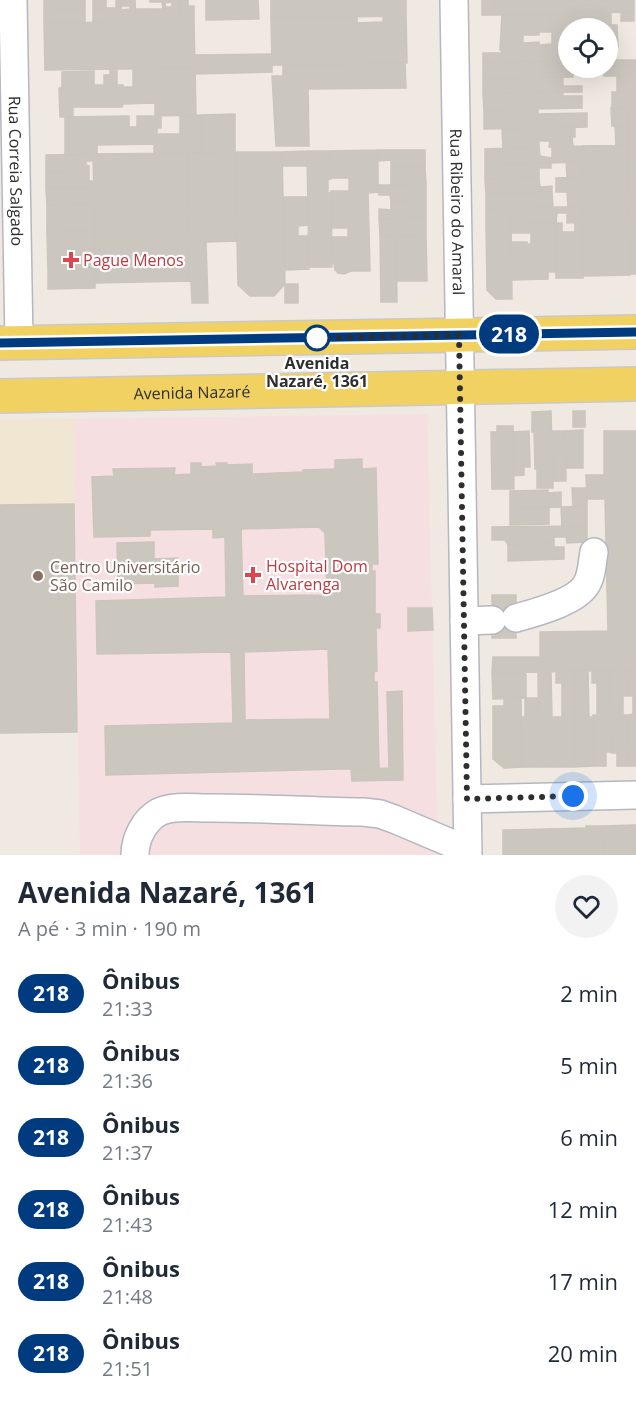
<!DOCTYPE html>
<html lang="pt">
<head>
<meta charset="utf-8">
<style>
  :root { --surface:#fff; --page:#f2f2f3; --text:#1f2937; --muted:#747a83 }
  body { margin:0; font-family:"Open Sans",sans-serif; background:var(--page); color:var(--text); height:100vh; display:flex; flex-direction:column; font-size:22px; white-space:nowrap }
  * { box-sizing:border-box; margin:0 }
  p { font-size:20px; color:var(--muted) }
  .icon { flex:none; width:33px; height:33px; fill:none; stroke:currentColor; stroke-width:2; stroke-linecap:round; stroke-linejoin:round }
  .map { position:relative; height:855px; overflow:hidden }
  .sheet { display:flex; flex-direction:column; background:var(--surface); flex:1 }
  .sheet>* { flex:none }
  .badge { padding:0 12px; border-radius:20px; font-size:21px; line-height:39px }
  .fabs { position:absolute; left:558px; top:18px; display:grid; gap:12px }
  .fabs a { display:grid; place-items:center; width:60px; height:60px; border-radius:50%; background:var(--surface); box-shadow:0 6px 24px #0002; font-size:30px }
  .you { position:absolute; width:30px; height:30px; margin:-15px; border:4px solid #fff; border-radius:50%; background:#1a73e8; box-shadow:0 0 0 9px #1a73e833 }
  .map>.badge { position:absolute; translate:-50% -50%; box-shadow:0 0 0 3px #fff }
  .round { display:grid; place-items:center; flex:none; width:63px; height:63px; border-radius:32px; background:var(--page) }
  .summary { display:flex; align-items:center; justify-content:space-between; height:102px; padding:0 18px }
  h1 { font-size:28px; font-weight:700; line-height:45px }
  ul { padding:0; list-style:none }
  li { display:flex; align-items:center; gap:18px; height:72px; padding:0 18px }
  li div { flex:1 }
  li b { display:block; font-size:22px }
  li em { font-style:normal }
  li .badge { min-width:66px; font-weight:700; text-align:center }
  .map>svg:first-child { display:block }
  .education { fill:#f0e6d1 }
  .medical { fill:#f5dfe0 }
  .building { fill:#cbc7bf; stroke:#cbc5ba; stroke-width:1.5; fill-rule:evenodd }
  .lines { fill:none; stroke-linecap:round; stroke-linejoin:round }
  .minor-casing { stroke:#b4b7c1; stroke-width:30 }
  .major-casing { stroke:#c9c9c9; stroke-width:36 }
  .minor { stroke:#fff; stroke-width:27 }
  .major { stroke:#f2d163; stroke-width:33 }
  .line-casing { stroke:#fff; stroke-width:14 }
  .line { stroke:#003b80; stroke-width:9 }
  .walk { stroke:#2e2e2e; stroke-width:6; stroke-dasharray:0 10.8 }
  .health-dot { fill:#e0444e; stroke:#fff; stroke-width:2 }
  .stop-dot { fill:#fff; stroke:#003b80; stroke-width:3 }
  .education-dot { fill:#8d6e63; stroke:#fff; stroke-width:2 }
  .labels { text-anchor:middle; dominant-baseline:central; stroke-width:4.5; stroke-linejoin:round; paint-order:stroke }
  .street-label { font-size:16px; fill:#2e2e2e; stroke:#fff }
  .health-label { font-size:16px; fill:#be3a42; stroke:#fff; text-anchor:start }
  .stop-label { font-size:16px; font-weight:bold; fill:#2e2e2e; stroke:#fff }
  .education-label { font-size:16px; fill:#785e54; stroke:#fff; text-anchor:start }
</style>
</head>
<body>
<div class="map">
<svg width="636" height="855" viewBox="0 0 636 855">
  <rect width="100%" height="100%" fill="#efe9e1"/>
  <!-- education -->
  <path class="education" d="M73 419 77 732 0 734V420Z"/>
  <!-- medical -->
  <path class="medical" d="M427 414 438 855H80L73 419Z"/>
  <!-- building -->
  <path class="building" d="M44 0H85V9L44 11Z
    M93 0H106V9H93Z
    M116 0H121L122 22H107V8H116Z
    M121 0H135L136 22H122V10L130 9V6H121Z
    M150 0H165L166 21H151V9H163L162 2H150Z
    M165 0H179L180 21H166V7H172V2L165 3Z
    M179 0H188V6H194V21H180Z
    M206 0H258L259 19 206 20Z
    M271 0H406V16L271 18Z
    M482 0H495V15H482Z
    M495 0H634V12L495 15Z
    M85 9V23H44V11Z
    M93 9H106L107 22H93Z
    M135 9H151V21L136 22Z
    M621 12H634V21H621Z
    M611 13V25H617L618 47H612V61H608V28H568V31H564V44H568V61L502 62V51L500 50 502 14ZM539 32H552V44L539 45V42L523 43V35H539Z
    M357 16V23L383 22V16H406L407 63 272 65 271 18Z
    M194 21 195 68 45 70 44 23Z
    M483 53H502V62H483Z
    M272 54V72L195 74V55Z
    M608 60H636V76H604V68H608Z
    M546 61H568V68H573V77L483 78V62Z
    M405 63 406 88 308 89 309 146H276L272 76H283V66Z
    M195 68 196 115 155 116V103L123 104 122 107H73V117H60L59 88H62V72L94 71V85H104V75H110V69H117V85H123V87H133V69Z
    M617 76H636V92H617Z
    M563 77V86H582V92L483 93V78Z
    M563 92V96H582V108L484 110 483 93Z
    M612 92H636V107L612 108Z
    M628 107H636V274H630Z
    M628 107V126H612L611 108Z
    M538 109V114L587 113V127L484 129V110Z
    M235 114V152L202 153 201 115Z
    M201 115 202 153H154V144L97 145V154L65 155V117L129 116V127H137V116H161V128H157V134H180V116Z
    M615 126H628V145H616Z
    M575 127V137H572L573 146 549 147 550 141H539V147L503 148 502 129Z
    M628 145 630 275 583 276 582 146Z
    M582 146V162L485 165V149L539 147 540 156 552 158V147Z
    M378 150H425V167H391V160L378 161Z
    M378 150V192L368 193 370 271H351L344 274 338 273 335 270 334 263H332V237H348V228H332L331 191H349V178H331L330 151Z
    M307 151H330L331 179H328V193H331L332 267H309Z
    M307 151V166H283L282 152Z
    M235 152H282L285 284 274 296H250L238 285Z
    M235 152 237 241 206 242 208 303H192L191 282 189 281 188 153Z
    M188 153 189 281 96 283 93 154Z
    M93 154V161H86V165L89 166V171L46 172V155Z
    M566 162H582V177H567Z
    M551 163V168H539V178L485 179V165Z
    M391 167H425L426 184 391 185Z
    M89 171V181H94V188H46V172Z
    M582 177V192H556V178Z
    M539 178 540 187 552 186V192L486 194 485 179Z
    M426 184V200L391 201 390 195H379V185Z
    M46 188H94V204L47 205Z
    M552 192 553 207 512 208V193Z
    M567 192H582V207H568Z
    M512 193V208L486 209V194Z
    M283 197H308V225L298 226V236H308L309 269 285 270Z
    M426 200V218L379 219V209L391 210V201Z
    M94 204V231L47 232V205Z
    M556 207V223L511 224 512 208Z
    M556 207H582L583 222 567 223V213H557L556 223Z
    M512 208 511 224H486V209Z
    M426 218V235L380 236 379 219Z
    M575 222H583V278H556V223H562V232H575Z
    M556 223V272H548V279L512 280 511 242H527V244H531V233H512L511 224Z
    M486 224H511L512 299H496L487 290Z
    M94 231 95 268 48 269 47 232Z
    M426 235 427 281H397L396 236Z
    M380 236H396L397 302H381Z
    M95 268V288L48 289V269Z
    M285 284H298V303H285Z
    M551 411 553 488H537V469H535L534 432H532V412Z
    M573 411H585V427H573Z
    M497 426H513L514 489H492L491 432H497Z
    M583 430V468H566L565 431Z
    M529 431 530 467H524V475L513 476V432Z
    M552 431H565L566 481H553Z
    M604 431H636V670L492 673 493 657H540V632L608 631 605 499H587L586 475H604Z
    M362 459V469L376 468 378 564H372V571H375V614H380V628H376L377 671 374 672V682H377L379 768 106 775 105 726 233 723 231 652 97 654 96 601 226 597 225 537 213 538V529L150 530V536L94 537 92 477 114 476 113 469 175 468 174 475 191 474V463H201V467L217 466 216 463H227L226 465 252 464V474L303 472V470L335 469V460ZM319 527 325 533 327 595 243 596 241 529ZM328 649 330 719 245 720 244 652Z
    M572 488H587V506L573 507Z
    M548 490V493L561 492V507L510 509V491Z
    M74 504 77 732 0 733V505Z
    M587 506V526H562L561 507Z
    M549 507V524L510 525V509Z
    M587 526V542L567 543 566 537H554V543L508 545 505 540H492V527Z
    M154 542V559L178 558V586L155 587V583L118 584 117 543Z
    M554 543V547H564V559L508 561V545Z
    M492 595H516V638H492Z
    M408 608H432L433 630 408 631Z
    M627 670H636V766H629L628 715 633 714V696H628Z
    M627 670 628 696H623V715H628L629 766H617V753H611V752L610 671Z
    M575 671V767H557V717H562V683H556V672Z
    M575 671H588L589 717H593V766L575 767Z
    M592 671H610L611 752H606V766H593V715H597V683H592Z
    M538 672H551L552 717H557V767H539Z
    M492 673H526V698L493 699Z
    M402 691 403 780 352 781 351 769 389 768 387 692Z
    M504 698H521L522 767 504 768 493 759V706H504Z
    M525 698H539V767H522L521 717H525Z
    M636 825V855H604L603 826Z
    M586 826H603L604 855H503V830L586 828Z"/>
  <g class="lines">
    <!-- minor casing -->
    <g class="minor-casing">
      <g id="minor">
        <path id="s1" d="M13 0 19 342"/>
        <path id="s2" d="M454 0 468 855"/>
        <path d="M516 618C534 613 576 602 586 585 592 576 592 563 594 552"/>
        <path d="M464 621 492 620"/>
        <path d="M467 799 636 795"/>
        <path d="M135 855C135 839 144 820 159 812 173 805 194 808 210 808 261 808 312 811 363 812L380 814 394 819 467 850"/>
      </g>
    </g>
    <!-- major casing -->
    <g class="major-casing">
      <g id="major">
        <path d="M0 343 636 332"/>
        <path id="s3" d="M0 396 636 384"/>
      </g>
    </g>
    <!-- minor -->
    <use href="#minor" class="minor"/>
    <!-- major -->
    <use href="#major" class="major"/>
  </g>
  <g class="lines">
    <!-- line casing -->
    <g class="line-casing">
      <path id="line" d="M0 343 636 332"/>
    </g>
    <!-- line -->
    <use href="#line" class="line"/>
    <!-- walk -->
    <path class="walk" d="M317 338H312L459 335 467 799 573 796"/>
  </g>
  <!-- markers -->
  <g class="health-dot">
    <path d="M68 251h6v6h6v6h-6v6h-6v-6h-6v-6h6z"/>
    <path d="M250 566h6v6h6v6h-6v6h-6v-6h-6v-6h6z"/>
  </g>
  <circle class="stop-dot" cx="317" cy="338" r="12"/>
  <circle class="education-dot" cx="38" cy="576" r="6"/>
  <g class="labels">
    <!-- street labels -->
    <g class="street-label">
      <text stroke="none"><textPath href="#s1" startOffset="171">Rua Correia Salgado</textPath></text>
      <text stroke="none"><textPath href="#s2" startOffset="212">Rua Ribeiro do Amaral</textPath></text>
      <text stroke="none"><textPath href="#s3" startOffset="192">Avenida Nazaré</textPath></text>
    </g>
    <!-- health labels -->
    <g class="health-label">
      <text x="83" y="260">Pague Menos</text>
      <text x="266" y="566">Hospital Dom<tspan x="266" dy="18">Alvarenga</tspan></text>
    </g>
    <!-- stop labels -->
    <g class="stop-label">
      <text x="317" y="363">Avenida<tspan x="317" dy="18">Nazaré, 1361</tspan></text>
    </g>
    <!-- education labels -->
    <g class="education-label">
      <text x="50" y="567">Centro Universitário<tspan x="50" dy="18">São Camilo</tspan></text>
    </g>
  </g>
</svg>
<div class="fabs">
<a><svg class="icon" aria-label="locate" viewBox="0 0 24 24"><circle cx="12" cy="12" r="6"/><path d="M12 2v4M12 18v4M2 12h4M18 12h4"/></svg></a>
</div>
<div class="you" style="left:573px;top:796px"></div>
<b class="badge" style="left:509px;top:334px;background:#003b80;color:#fff">218</b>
</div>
<section class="sheet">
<div class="summary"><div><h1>Avenida Nazaré, 1361</h1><p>A pé · 3 min · 190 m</p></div><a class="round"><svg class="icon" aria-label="heart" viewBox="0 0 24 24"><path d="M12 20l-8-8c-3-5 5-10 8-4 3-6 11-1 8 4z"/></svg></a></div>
<ul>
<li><span class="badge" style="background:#003b80;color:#fff">218</span><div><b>Ônibus</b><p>21:33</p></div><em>2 min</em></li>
<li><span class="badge" style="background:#003b80;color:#fff">218</span><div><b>Ônibus</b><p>21:36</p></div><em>5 min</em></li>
<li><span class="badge" style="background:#003b80;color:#fff">218</span><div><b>Ônibus</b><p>21:37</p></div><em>6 min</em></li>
<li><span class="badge" style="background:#003b80;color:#fff">218</span><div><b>Ônibus</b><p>21:43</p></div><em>12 min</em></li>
<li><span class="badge" style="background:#003b80;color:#fff">218</span><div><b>Ônibus</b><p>21:48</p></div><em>17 min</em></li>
<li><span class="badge" style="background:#003b80;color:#fff">218</span><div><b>Ônibus</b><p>21:51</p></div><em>20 min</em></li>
</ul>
</section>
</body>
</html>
